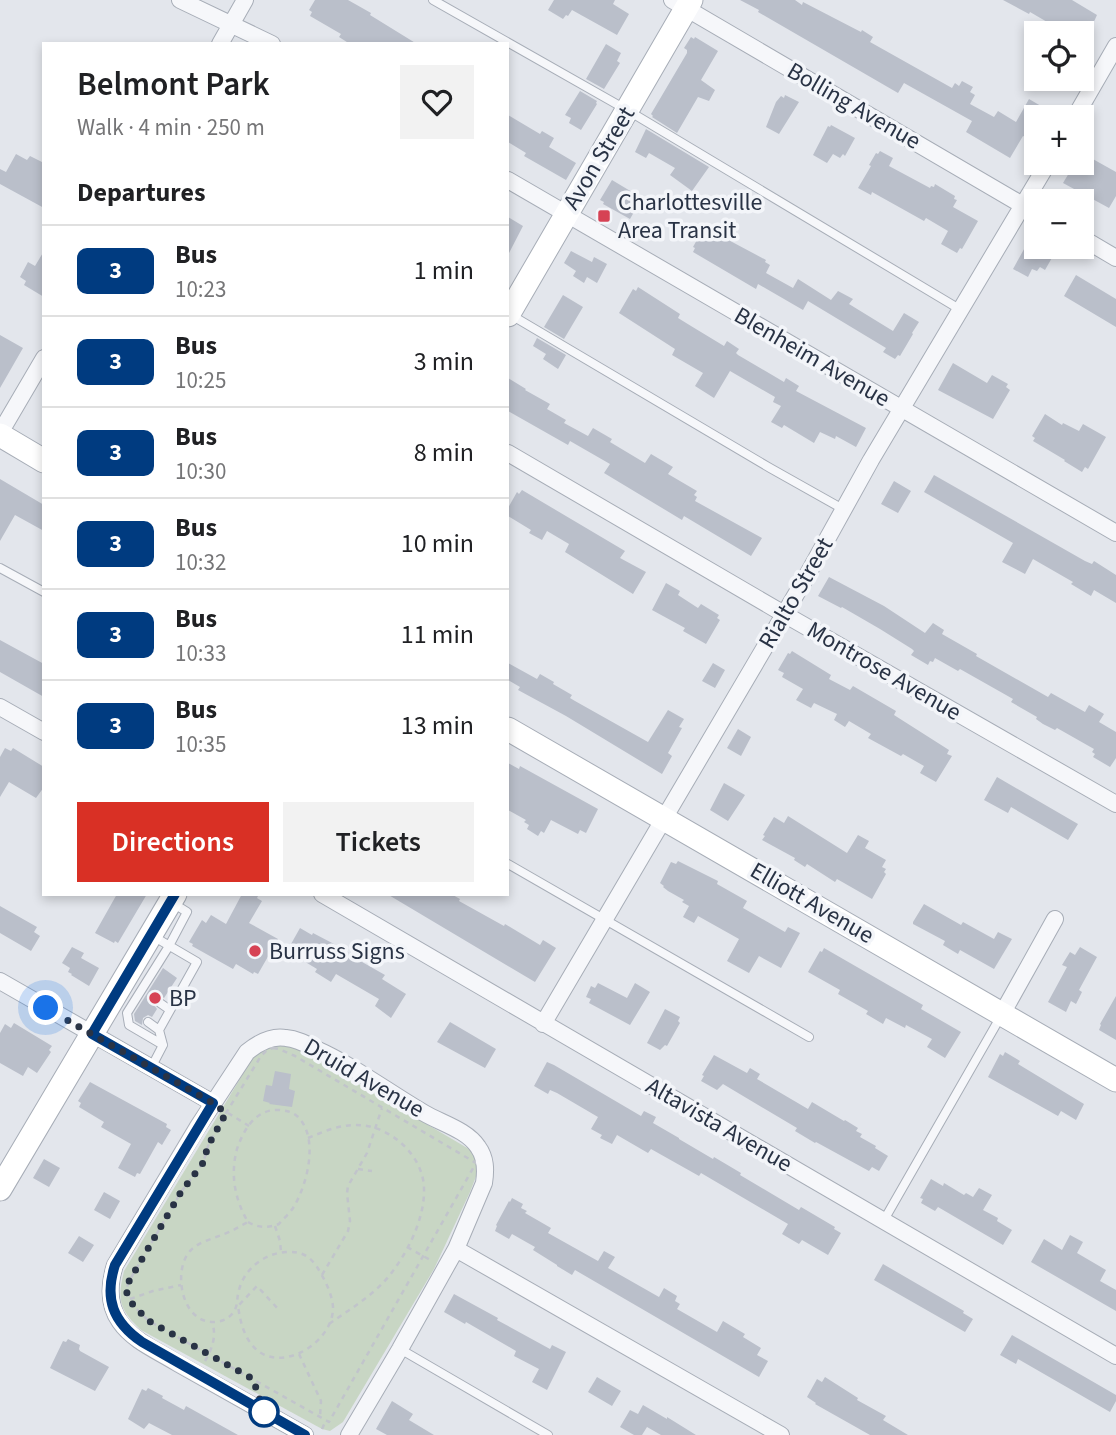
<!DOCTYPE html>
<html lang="en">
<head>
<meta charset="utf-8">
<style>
  :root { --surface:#fff; --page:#f2f2f2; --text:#202124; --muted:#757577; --line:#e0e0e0; --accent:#d93025 }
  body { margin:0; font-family:"Source Sans 3",sans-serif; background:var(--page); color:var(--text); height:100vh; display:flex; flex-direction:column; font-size:26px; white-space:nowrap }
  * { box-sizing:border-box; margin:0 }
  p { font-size:23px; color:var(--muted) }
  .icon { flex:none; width:38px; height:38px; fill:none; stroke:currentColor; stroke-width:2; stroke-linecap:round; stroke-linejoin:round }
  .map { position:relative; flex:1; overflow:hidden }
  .drawer { position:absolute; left:42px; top:42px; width:467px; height:854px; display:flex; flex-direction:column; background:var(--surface); border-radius:0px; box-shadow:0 4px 10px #0003 }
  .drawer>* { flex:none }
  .badge { padding:0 14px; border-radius:10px; font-size:24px; line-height:46px }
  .fabs { position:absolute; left:1024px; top:21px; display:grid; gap:14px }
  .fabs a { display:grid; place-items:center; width:70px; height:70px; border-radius:0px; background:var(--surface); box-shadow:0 4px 10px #0003; font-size:35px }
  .you { position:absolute; width:35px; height:35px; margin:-18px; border:5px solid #fff; border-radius:50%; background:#1a73e8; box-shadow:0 0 0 10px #1a73e833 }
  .map>.badge { position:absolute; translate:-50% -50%; box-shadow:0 0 0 4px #fff }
  h2 { padding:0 35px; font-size:26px; line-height:63px }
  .round { display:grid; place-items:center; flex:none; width:74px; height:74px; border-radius:0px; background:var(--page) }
  .headline { display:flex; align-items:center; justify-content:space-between; height:119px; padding:0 35px }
  h1 { font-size:33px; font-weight:600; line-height:52px }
  .cta { display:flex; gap:14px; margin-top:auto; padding:14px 35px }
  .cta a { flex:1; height:80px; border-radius:0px; background:var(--accent); color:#fff; font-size:28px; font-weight:600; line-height:80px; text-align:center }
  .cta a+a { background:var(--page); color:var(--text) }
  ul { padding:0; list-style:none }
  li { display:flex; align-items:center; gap:21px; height:91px; padding:0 35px; border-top:2px solid var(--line) }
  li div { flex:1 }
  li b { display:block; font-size:26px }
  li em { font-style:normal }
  li .badge { min-width:77px; font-weight:700; text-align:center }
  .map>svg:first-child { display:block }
  .green { fill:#c8d6c4 }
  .building { fill:#babfca }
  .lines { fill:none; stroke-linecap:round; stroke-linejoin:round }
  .lane-casing { stroke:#a7adb7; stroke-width:10 }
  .street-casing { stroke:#a7adb7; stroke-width:18 }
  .secondary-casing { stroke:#a7adb7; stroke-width:25 }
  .path { stroke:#c1c4cb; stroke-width:2.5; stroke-dasharray:5 5; stroke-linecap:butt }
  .lane { stroke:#f6f7fa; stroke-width:8 }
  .street { stroke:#f6f7fa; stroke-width:16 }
  .secondary { stroke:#fff; stroke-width:23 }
  .line-casing { stroke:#fff; stroke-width:16 }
  .line { stroke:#003b80; stroke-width:10 }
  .walk { stroke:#293345; stroke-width:7; stroke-dasharray:0 12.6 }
  .poi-dot { fill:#d64254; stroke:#f3f5f9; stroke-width:2.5 }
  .stop-dot { fill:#fff; stroke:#003b80; stroke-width:3.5 }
  .labels { text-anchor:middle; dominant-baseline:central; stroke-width:7; stroke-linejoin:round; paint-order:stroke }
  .street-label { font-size:24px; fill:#293345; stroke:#f3f5f9 }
  .poi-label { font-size:24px; fill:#293345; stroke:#f3f5f9; text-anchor:start }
</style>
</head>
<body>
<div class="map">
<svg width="1116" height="1435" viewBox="0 0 1116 1435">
  <rect width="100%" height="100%" fill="#e3e6ec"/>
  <!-- green -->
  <path class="green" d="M284 1043 304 1052 469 1149 474 1156 478 1167 477 1174 470 1192 434 1269 343 1422 330 1431 322 1429 141 1330C119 1310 117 1299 124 1271L255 1054 261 1048Z"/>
  <!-- building -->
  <path class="building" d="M315 0H348L371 13 370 15 417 44H350L339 37 341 34 310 16 312 12 309 10Z
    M554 0H615L613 4 629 14 617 35 572 10 568 16 566 15 563 19 548 10Z
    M740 0H795L802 5 803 2 861 32 862 30 873 37 870 42 952 88 955 83 959 86 962 81 973 87 970 92 975 95 970 104 994 117 998 111 1016 122 1029 99 1046 109 1041 117H1036V126L1029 139 1023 136 1010 158 966 132 972 121 904 83 898 93 758 12 759 10Z
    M1003 0H1072L1097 15 1091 28 1093 29 1086 40 1082 38V33H1074L1057 24 1054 26 1030 12 1029 14Z
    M691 37 694 39 695 37 718 51 701 80 715 90 709 101 698 97 677 133 652 117 653 116 651 114 687 53V50L684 48Z
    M606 44 621 53 617 61 620 63 604 89 586 79Z
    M580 91 597 101 596 103 597 104 581 130 569 123 571 118 565 115Z
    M785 95 799 102 779 134 766 127 776 102 781 96 784 98Z
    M508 115 540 134 542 131 554 138 549 147 576 163 566 180 524 156 526 153 508 142Z
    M831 125 855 138 845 156 843 154 840 158 833 154 827 163 813 155 828 126 830 127Z
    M646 129 709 167 692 191 670 175 675 168 649 153 646 158 635 152Z
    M880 151 893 158 889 166 930 188 931 186 934 187 935 184 955 196 954 199 957 200 953 207 978 221 962 249 960 248 957 253 941 244 948 231 926 218 924 221 872 192 871 195 858 188 871 166 869 165 876 153 878 154Z
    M16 154 27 160 30 156 44 163V208L0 184V169L6 172Z
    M1091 158 1116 172V196L1109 208 1063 183 1075 163H1088Z
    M612 180 642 198 630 219 603 204 604 202 600 200Z
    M508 217 523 226 508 255Z
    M704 227 766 260 765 262 770 265 766 273 793 288 798 279 831 300 838 291 853 299 849 304 893 331 904 313 919 322 912 333 913 334 900 356 898 355 895 359 883 352 886 348 808 301 803 310 758 284 756 289 693 252 695 248 693 247Z
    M1028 242 1053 256 1045 270 1040 267 1037 271 1032 269 1028 277 1013 269Z
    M44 251V297L24 285 26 281 20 277 28 262 35 266Z
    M571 251 592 262 594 257 607 264 597 283 587 277 584 283 573 276 576 271 564 263Z
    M1076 275 1116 299V327L1064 296Z
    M638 287 680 314 678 318 691 326 724 346 727 341 739 349 736 353 738 355 784 382 786 378 799 386 796 391 866 428 856 447 836 436 835 439 820 432 814 443 784 425 782 428 771 422 781 406 773 402 775 397 730 371 714 398 695 386 703 373 672 355 675 349 619 313 633 289 636 291Z
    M563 295 583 307 564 339 544 327Z
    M0 335 23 348 0 388Z
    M537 338 566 355 558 369 543 359 546 354 533 346Z
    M953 363 987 383 992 375 1008 384 1006 387 1010 390 993 419 938 390Z
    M508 378 526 389 525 390 550 404 547 409 566 420 564 423 588 436 593 428 612 439 610 442 645 463 651 454 673 467 668 474 697 491 694 495 697 497 695 501 762 538 751 556 684 516 682 520 604 473 610 464 570 441 568 445 508 411Z
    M1045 414 1062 425 1063 423 1079 431 1083 424 1106 437 1088 469 1085 467 1082 472 1064 461 1065 460 1033 441 1035 438 1032 436Z
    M934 475 1085 561 1092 564 1094 561 1116 575V603L1094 590 1091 596 1071 584 1073 582 1033 559 1025 574 1002 562 1013 543 924 492Z
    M0 479 44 505V531L15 515 0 541Z
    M894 481 911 491 898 513 881 504Z
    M522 490 625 551 620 558 646 572 633 594 565 552 569 544 547 531 542 540 529 533 531 530 508 516V508L517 492 519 494Z
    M829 577 884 606 925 633 933 623 944 630 942 634 977 654 976 656 1048 697 1051 693 1085 712 1089 705 1104 714 1099 722 1116 732V758L1110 767 1093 757 1095 754 1092 752 1094 749 1057 728 1055 730 1043 724 1036 719 1037 717 1011 702 1013 699 1006 695 960 669 958 671 935 658 933 662 930 661 928 665 911 655 914 651 912 649 880 629 842 607 841 608 818 596Z
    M666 583 680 591 678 595 698 608 701 604 719 615 717 618 720 620 706 644 683 631 685 628 652 610Z
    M0 640 44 664V697L0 672Z
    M792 651 831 675 829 679 850 690 853 686 896 711 894 715 949 750 947 754 952 756 936 782 920 773 924 766 903 754 901 756 868 738 871 734 849 721 845 727 834 720 837 714 814 703 811 708 796 700 803 689 782 677 784 673 778 670 788 653 790 654Z
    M508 663 537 679 540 674 554 682 553 684 572 695 570 698 575 701 648 742 668 710 684 719 679 727 682 728 668 753 672 756 662 774 566 716 518 690 520 687 508 680Z
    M713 663 725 670 715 688 702 681Z
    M738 729 751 737 741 756 727 748Z
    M5 748 11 751 13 748 44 767V787L36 798 9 782 0 797V757Z
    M508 763 519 769 520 766 598 809 586 833 580 830 578 834 551 820 544 833 541 831 538 836 527 829 529 825 524 822 526 820 508 810Z
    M997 777 1078 824 1068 840 1011 807 1008 813 984 800Z
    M724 783 745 795 728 821 710 810Z
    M788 816 847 853 858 835 869 841 865 848 886 860 882 867 886 869 884 872 886 874 872 899 837 879 835 882 807 864 805 867 794 860 795 858 762 840 765 836 763 835 774 817 784 823Z
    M678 861 718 881 717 884 747 901 743 908 785 932 788 927 800 933 781 968 759 956 749 973 727 961 739 939 698 916 694 923 683 917 689 906 682 902 684 900 668 891 663 887 664 886 660 883 671 862 676 864Z
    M117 894H147L118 943 115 941 114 943 95 933Z
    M242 894H259L257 898 262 901 249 923 278 939 258 974 254 972 253 974 236 964 233 969 192 946 193 944 189 942 202 920 206 923 211 915 226 924Z
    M387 894H451L460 899 459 901 504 926 505 924 540 945 543 940 556 948 535 982Z
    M924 904 961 925 963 922 994 939 998 932 1012 939 994 969 960 950 958 954 943 945 945 941 913 924V922Z
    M0 906 37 927 34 932 40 936 31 951 0 933Z
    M300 928 312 935 313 933 334 944 349 953 348 954 385 975 382 979 406 994 391 1018 375 1006 379 999 336 974 331 982 315 972 317 969 297 957 301 950 291 944Z
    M72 947 84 953 81 958 99 968 89 986 71 975 72 974 68 972 70 968 62 963Z
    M1080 947 1097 957 1079 990 1082 992 1076 1004 1071 1001 1066 1012 1048 1002 1067 967 1062 965 1070 952 1075 955Z
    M824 948 923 1005 921 1009 961 1032 945 1058 927 1047 932 1039 906 1025 905 1028 886 1018 883 1024 866 1014 868 1011 838 994 840 990 808 972 820 951 822 952Z
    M163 968 177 978 164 998 160 996 155 999 154 1005 157 1009 152 1017 148 1015 143 1018 142 1025 135 1021 134 1014Z
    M598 983 627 998 635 983 650 992 630 1025 589 1003 591 999 586 997 591 986 595 988Z
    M1116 996V1040L1099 1030 1101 1025 1100 1024Z
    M665 1009 680 1017 678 1021 680 1023 667 1046 665 1045 660 1050 647 1043Z
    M450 1022 496 1049 485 1068 437 1042Z
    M14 1023 52 1046 49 1050 51 1052 37 1073 28 1067 23 1076 0 1063V1033L5 1024 11 1028Z
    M1005 1052 1020 1061 1018 1064 1084 1104 1076 1120 1061 1111 1058 1116 988 1077 1000 1054 1003 1056Z
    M714 1055 747 1073 750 1068 760 1074 757 1079 808 1109 812 1102 844 1121 845 1120 858 1128 856 1131 862 1134 860 1137 876 1146 875 1148 888 1156 879 1171 872 1167 869 1171 816 1142 815 1143 795 1131 797 1128 723 1084 717 1090 701 1081 704 1076 702 1075Z
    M547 1062 554 1065 641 1116 644 1111 656 1117 653 1123 679 1138V1139L713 1159 714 1157 741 1173 740 1175 799 1210 801 1207 835 1227 834 1229 841 1233 828 1255 802 1240 799 1244 782 1234 788 1224 701 1173 699 1176 651 1149 648 1153 617 1135 612 1144 600 1138 602 1135 591 1129 598 1117 557 1093 550 1090 548 1094 534 1086Z
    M275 1071 291 1074 289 1089 295 1091 292 1107 269 1104 270 1103 263 1101 266 1085 272 1086Z
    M90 1082 167 1124 166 1127 171 1130 162 1145 158 1142 140 1174 137 1173 135 1177 118 1168 131 1144 101 1127 104 1122 79 1107 81 1103 78 1101Z
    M44 1159 60 1168 49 1187 33 1178Z
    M931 1179 943 1186 944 1183 964 1195 966 1193 973 1197 979 1188 992 1195 983 1210 998 1218 997 1221 1012 1230 1003 1245 938 1207 935 1211 921 1203 923 1199 920 1198Z
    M104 1192 120 1201 110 1219 94 1210Z
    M512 1198 523 1204 521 1208 527 1211 525 1213 551 1228 548 1233 598 1261 604 1251 615 1257 608 1268 659 1297 664 1288 677 1296 675 1301 680 1304 677 1309 717 1332 723 1321 745 1334 743 1337 761 1348 757 1355 768 1361 759 1377 575 1270 572 1275 557 1266V1265L533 1250 535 1247 512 1234 509 1239 495 1231 497 1226 496 1225 509 1201 510 1202Z
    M1070 1235 1083 1242 1077 1253 1106 1270 1100 1281 1116 1290V1311L1031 1262 1044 1239 1062 1250Z
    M79 1236 94 1245 83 1262 68 1253Z
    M883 1264 964 1311 963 1313 973 1319 965 1332 874 1280Z
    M454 1294 498 1318 497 1320 550 1349 552 1345 566 1352 547 1390 532 1382 539 1369 514 1356 516 1351 466 1322 465 1324 444 1312Z
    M1012 1335 1116 1395V1401L1110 1412 1018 1359 1016 1364 1000 1355Z
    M68 1339 80 1345 79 1349 80 1351 109 1367 95 1391 50 1368 63 1341 66 1342Z
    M597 1377 621 1391 612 1406 588 1392Z
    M825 1377 858 1398 857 1400 886 1416 883 1420 908 1435H870L815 1404 816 1403 807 1397 817 1379 822 1382Z
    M148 1388 163 1396 162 1398 184 1410 186 1406 238 1435H172L149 1423 144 1429 128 1419 142 1389 146 1391Z
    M392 1401 413 1414 409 1420 434 1435H387L376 1429Z
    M643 1405 667 1419V1417L696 1435H661L647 1427 642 1435H634L620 1427 630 1410 638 1414Z"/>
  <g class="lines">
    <!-- lane casing -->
    <g class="lane-casing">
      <path id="lane" d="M433 0 627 110 961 310
        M511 315 770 468 843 509
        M0 568 44 592
        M508 864 809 1037
        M160 1003 170 1010
        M148 1022 159 1030
        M163 1045 129 1025 127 1013 169 946 187 912 171 902
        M151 1068 163 1045 159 1030 197 962 151 935
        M884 1220 1001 1016
        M400 1349 548 1435"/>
    </g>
    <!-- street casing -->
    <g class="street-casing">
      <path id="street" d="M180 0 272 44
        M672 0 1036 213
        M220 44 245 0
        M1075 117 1116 46
        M508 180 1116 533
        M1082 238 1116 258
        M0 433 44 358
        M508 453 784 614 1116 804
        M0 707 44 732
        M322 894 1116 1356
        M0 981 213 1103
        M1002 1014 1055 919
        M543 1024 805 579 871 460 1048 163
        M456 1249 781 1435
        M305 1435C262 1411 219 1387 177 1363 158 1351 133 1341 120 1322 108 1305 109 1284 115 1265L197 1128 247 1052C258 1043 271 1035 286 1038 297 1039 306 1044 316 1049 354 1066 388 1092 424 1113 441 1123 467 1130 478 1147 486 1158 486 1170 484 1183L456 1249 400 1349 349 1435"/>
    </g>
    <!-- secondary casing -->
    <g class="secondary-casing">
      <path id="secondary" d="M508 315 691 0
        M0 435 44 461
        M508 729 1116 1080
        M0 1189 175 894"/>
    </g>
    <!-- path -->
    <path class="path" d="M273 1048 279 1049 295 1056 476 1163 329 1422 149 1321C138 1311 124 1298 128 1283L181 1192 203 1163 208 1146 226 1113 261 1056 267 1050Z
      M228 1113 249 1126
      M308 1138C323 1132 338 1125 355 1125 388 1124 423 1154 424 1188 425 1215 411 1246 395 1268 378 1293 353 1307 329 1324
      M358 1169 372 1171
      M248 1222C258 1228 268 1228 279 1224 283 1219 289 1214 293 1208 307 1186 320 1137 297 1116 291 1111 284 1110 276 1110 255 1110 243 1131 237 1149 230 1175 235 1200 248 1222 240 1226 233 1231 224 1234 213 1239 200 1241 191 1250 172 1269 181 1322 213 1322 220 1322 227 1320 232 1314 239 1306 236 1299 239 1290 244 1269 265 1253 286 1252 300 1251 309 1255 317 1267 324 1278 332 1293 333 1307 334 1343 278 1377 252 1345 243 1334 240 1320 238 1306L257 1286 279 1310
      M275 1226 280 1241 281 1252
      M407 1247 432 1261
      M322 1275 348 1231 350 1221 347 1193 348 1186 367 1153 382 1108
      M130 1299 153 1291 181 1285
      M299 1354 321 1401 320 1416
      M205 1361C212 1349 217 1336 212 1322
      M322 1429 326 1420"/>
    <!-- lane -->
    <use href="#lane" class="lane"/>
    <!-- street -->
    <use href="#street" class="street"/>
    <!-- secondary -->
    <use href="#secondary" class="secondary"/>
  </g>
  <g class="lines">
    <!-- line casing -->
    <g class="line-casing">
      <path id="line" d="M175 894 92 1034 213 1103 115 1265C104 1299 113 1322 142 1342L305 1435"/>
    </g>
    <!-- line -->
    <use href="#line" class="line"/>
    <!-- walk -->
    <path class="walk" d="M46 1008 213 1103 226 1113 208 1146 203 1163 181 1192 128 1283 126 1291 133 1305 149 1321 253 1379 264 1412"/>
  </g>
  <!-- markers -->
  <g class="poi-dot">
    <rect x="597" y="209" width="14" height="14" rx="3.5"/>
    <circle cx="255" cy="951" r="7"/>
    <circle cx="155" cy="998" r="7"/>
  </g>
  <circle class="stop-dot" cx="264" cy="1412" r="14"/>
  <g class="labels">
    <!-- street labels -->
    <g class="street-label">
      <text transform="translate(854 106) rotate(30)">Bolling Avenue</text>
      <text transform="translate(599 158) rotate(-59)">Avon Street</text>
      <text transform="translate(812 357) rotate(30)">Blenheim Avenue</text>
      <text transform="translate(796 593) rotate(-60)">Rialto Street</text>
      <text transform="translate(884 671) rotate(30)">Montrose Avenue</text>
      <text transform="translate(812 903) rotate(30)">Elliott Avenue</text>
      <text transform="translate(364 1078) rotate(30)">Druid Avenue</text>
      <text transform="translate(719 1125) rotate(30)">Altavista Avenue</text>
    </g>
    <!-- poi labels -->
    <g class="poi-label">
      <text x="618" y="202">Charlottesville<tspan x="618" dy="28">Area Transit</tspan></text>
      <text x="269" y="951">Burruss Signs</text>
      <text x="169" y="998">BP</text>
    </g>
  </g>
</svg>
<div class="fabs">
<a><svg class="icon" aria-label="locate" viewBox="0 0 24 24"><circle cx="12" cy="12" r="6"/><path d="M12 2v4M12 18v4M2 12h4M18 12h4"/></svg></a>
<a>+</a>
<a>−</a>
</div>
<div class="you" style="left:46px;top:1008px"></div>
<section class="drawer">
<div class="headline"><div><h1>Belmont Park</h1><p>Walk · 4 min · 250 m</p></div><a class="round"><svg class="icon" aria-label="heart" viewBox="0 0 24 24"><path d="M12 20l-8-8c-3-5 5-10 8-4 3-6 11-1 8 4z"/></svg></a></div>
<h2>Departures</h2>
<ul>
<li><span class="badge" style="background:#003b80;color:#fff">3</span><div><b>Bus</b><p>10:23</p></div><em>1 min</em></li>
<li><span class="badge" style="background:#003b80;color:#fff">3</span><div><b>Bus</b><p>10:25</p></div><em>3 min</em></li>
<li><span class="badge" style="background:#003b80;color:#fff">3</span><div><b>Bus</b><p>10:30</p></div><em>8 min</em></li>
<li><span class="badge" style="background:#003b80;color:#fff">3</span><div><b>Bus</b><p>10:32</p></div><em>10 min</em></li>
<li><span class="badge" style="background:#003b80;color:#fff">3</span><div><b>Bus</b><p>10:33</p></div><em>11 min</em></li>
<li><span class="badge" style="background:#003b80;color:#fff">3</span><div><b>Bus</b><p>10:35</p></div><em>13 min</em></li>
</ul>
<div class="cta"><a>Directions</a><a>Tickets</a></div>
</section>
</div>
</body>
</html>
